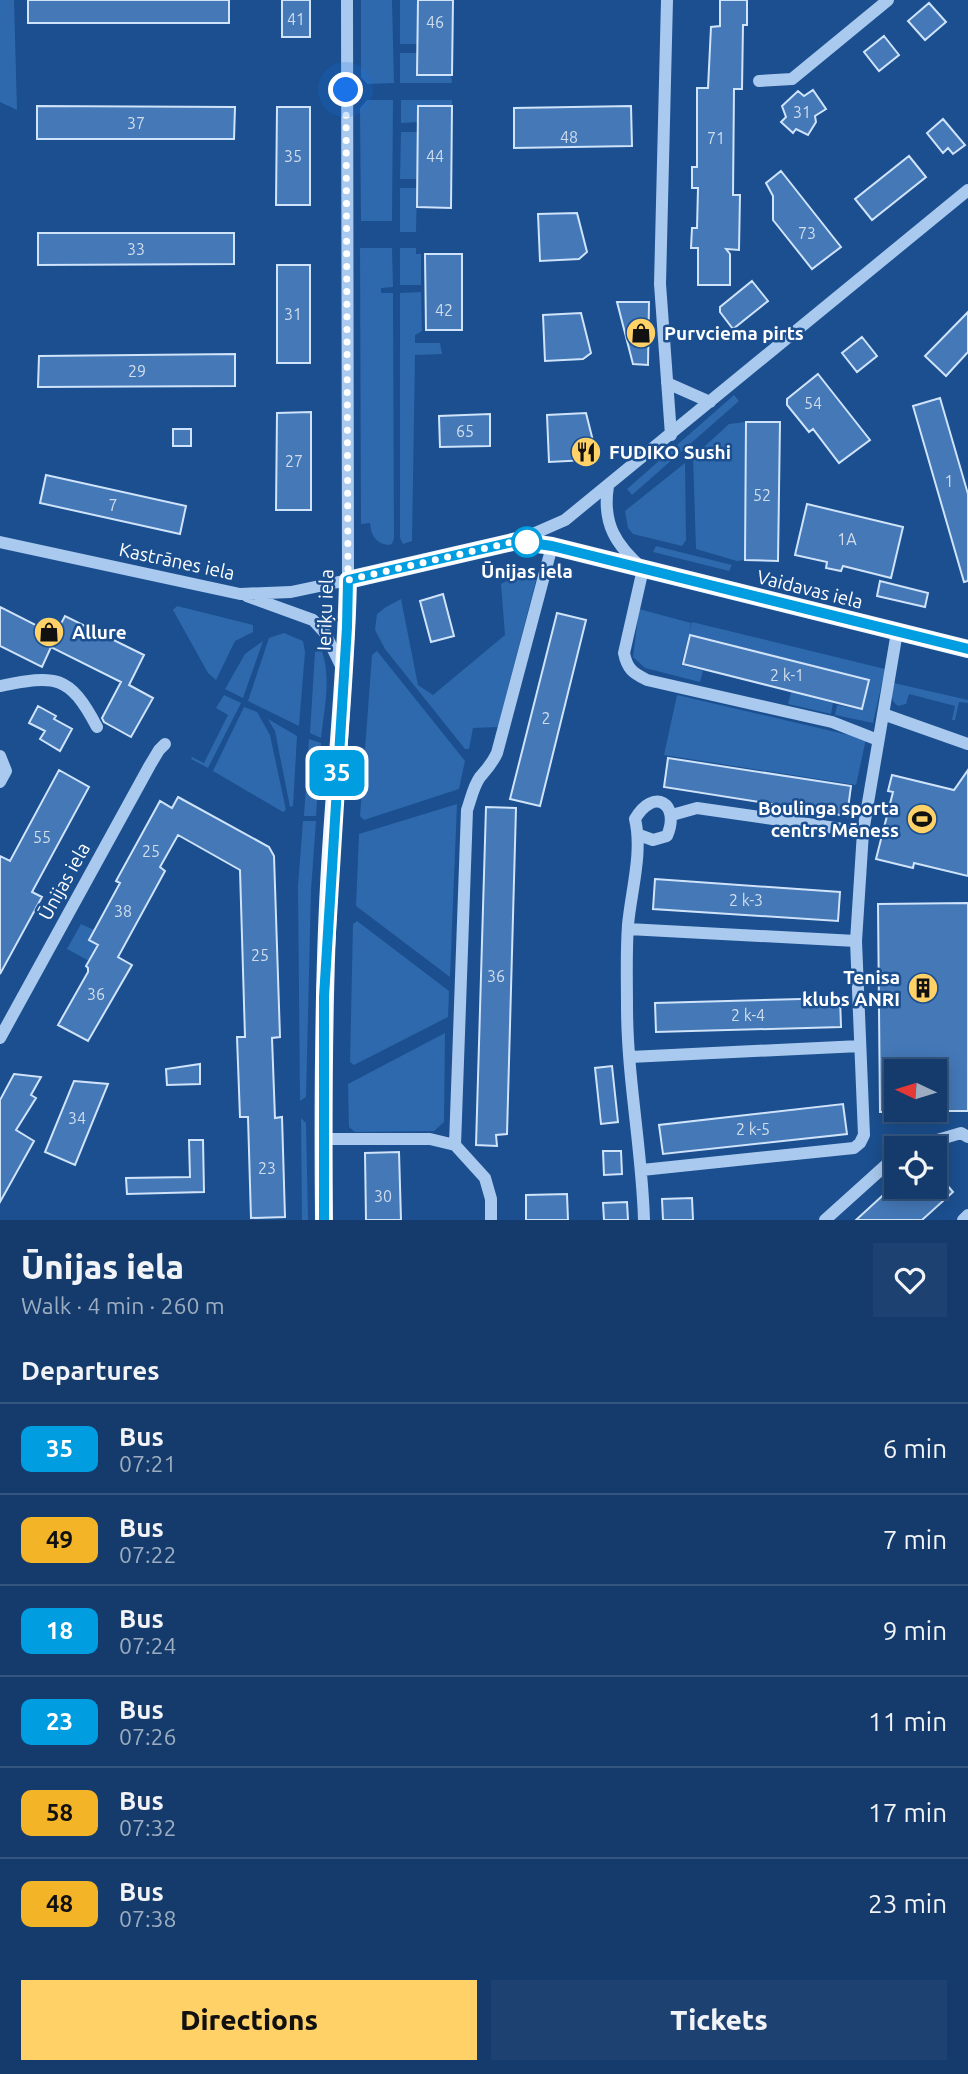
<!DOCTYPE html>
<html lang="en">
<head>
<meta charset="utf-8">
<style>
  :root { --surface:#143b6b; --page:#1d4271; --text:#f1f3f6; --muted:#9dadc1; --line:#33557e; --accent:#ffd166 }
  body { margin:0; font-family:Ubuntu,sans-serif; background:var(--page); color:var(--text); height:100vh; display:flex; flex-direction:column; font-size:26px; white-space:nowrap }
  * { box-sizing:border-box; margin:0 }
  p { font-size:23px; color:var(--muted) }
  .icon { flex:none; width:38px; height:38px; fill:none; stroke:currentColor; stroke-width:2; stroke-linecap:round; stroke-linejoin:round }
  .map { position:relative; height:1220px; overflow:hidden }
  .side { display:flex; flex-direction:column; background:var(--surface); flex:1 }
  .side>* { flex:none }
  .badge { padding:0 14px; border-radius:10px; font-size:24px; line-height:46px }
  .needle { width:46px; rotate:274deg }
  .fabs { position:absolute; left:884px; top:1059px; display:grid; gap:14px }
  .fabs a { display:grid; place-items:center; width:63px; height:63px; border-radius:0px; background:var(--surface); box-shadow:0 4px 18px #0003,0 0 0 2px var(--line); font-size:35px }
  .you { position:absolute; width:35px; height:35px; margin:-18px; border:5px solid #fff; border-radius:50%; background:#1a73e8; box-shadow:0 0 0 10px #1a73e833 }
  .map>.badge { position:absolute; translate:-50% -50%; box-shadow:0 0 0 4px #fff }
  h2 { padding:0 21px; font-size:26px; line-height:63px }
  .round { display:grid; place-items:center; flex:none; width:74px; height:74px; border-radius:0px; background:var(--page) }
  .headline { display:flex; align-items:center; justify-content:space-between; height:119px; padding:0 21px }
  h1 { font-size:33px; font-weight:800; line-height:52px }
  .button { display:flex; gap:14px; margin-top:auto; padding:14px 21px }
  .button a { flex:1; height:80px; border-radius:0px; background:var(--accent); color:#111; font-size:28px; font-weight:800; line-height:80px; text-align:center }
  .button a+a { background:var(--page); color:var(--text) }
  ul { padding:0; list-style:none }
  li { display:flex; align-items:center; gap:21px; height:91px; padding:0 21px; border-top:2px solid var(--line) }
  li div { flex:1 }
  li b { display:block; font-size:26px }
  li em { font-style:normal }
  li .badge { min-width:77px; font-weight:700; text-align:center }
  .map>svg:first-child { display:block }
  .green { fill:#2e69ad }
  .building { fill:#4478b7; stroke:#cfe3fa; stroke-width:2 }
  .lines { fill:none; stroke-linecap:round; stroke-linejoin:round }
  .minor { stroke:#a9c9ee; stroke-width:12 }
  .major { stroke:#f0f6ff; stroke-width:18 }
  .line-casing { stroke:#fff; stroke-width:16 }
  .line { stroke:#009de0; stroke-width:10 }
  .walk { stroke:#fff; stroke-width:7; stroke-dasharray:0 12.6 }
  .stop-dot { fill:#fff; stroke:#009de0; stroke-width:3.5 }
  .labels { text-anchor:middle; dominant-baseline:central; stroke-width:5; stroke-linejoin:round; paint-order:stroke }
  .number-label { font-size:16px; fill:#d0dded }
  .poi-label { font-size:19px; font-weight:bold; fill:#fff; stroke:#1b4f8f; text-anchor:start }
  .street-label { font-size:19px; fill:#fff; stroke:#1b4f8f }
  .stop-label { font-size:19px; font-weight:bold; fill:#fff; stroke:#1b4f8f }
</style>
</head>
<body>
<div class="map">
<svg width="968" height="1220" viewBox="0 0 968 1220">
  <rect width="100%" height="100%" fill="#1b4f8f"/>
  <!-- green -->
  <path class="green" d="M0 0H14L17 110 0 102Z
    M361 0H392L394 83 367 84 361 77Z
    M400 0H418V44H400Z
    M400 53H418V75H451L452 83H400Z
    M367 100H393L392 221H361L360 108Z
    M401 100H452V106H418V122L401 123Z
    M401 132H418L417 179H400Z
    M400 188H417L416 232H400Z
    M360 248H392L393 287 381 288V293H393L394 538 392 544 388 545C375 543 371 535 370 523L361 524Z
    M400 248H416V254H421V285H400Z
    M421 292 422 331 415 335V343H440L442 354 415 355 412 541 403 544 400 538V293Z
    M734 395 739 401 632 495 627 489Z
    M746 422 745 560 737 561 696 549 693 457 729 424Z
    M685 463 686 540 682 546 633 534 628 528 625 511Z
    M656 546 732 565 729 571 653 552Z
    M516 576 536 580 498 727 473 728 469 749H465L385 649 375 630 377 614 386 607 401 599 418 685 433 695 505 635 501 584Z
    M177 606 253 625V632L235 641 216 680 208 673 173 610Z
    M639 609 691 623 689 633 692 622 885 669 873 723 835 715 837 705 863 710 869 679 689 634 681 665 703 671 700 682 645 668 633 657Z
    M284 633 303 641 305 652 299 726 248 701 269 638Z
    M263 641 243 698 225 689 245 654Z
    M321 649C332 676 324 710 321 738L310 733 315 652Z
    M377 651 465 761 459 789 364 820 360 816 372 655Z
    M894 683 968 700V703L959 702 955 720H952L955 706 909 694 906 704 898 706C889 700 892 693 894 683Z
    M791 692 833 703 831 714 788 704Z
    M224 695 241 703 208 768 191 759 192 757 204 763 228 715 216 708Z
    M677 695 866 739 856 785 664 755Z
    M244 707 257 712 270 735 286 810 283 812 213 771Z
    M268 719 297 736 293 806 290 807 275 731Z
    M309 739 321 743 316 816H304Z
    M457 804 450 977 356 906 359 834Z
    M303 821H316L311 890 306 1097 300 1101 298 886Z
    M357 921 449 991 448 1017 354 1065 350 1062 353 924Z
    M81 924 94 930 89 940 102 948 93 963 67 949Z
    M445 1033 444 1122 434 1131 355 1132 349 1127 348 1084Z
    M301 1118 306 1123 308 1220H302Z"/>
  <!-- building -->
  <path class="building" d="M28 0H229V23H28Z
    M282 0H310V37H282Z
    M418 0H453L452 75H417Z
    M720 0H747V25H743L742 89H734L733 195H740L739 250 726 249 730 254V285H698V248H691L692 228H697L698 188H692V167H697V88H708L711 27 720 26Z
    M929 3 946 22 925 40 908 21Z
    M884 36 899 55 879 71 864 52Z
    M813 90 826 109 815 116 816 122 808 135 796 129 793 133 781 122 786 117 782 106 798 91 804 96Z
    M37 106 235 107 234 139H37Z
    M418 106H452L451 208 417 207Z
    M631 106 632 146 514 148V108Z
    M277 107H310V205H276Z
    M943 119 965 145 953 154 948 148 943 153 927 133Z
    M909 156 926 177 872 220 855 199Z
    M781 171 841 247 812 269 773 220V196L766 183Z
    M577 213 587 252 579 259 540 261 538 214Z
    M38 233H234V264L38 265Z
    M425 254H462V330H426Z
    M277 265H310V363H277Z
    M752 281 768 301 733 329 720 312V307Z
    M617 302H649L648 365 633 364Z
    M968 312V352L946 376 925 356Z
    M581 313 591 353 583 359 545 361 543 315Z
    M862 337 877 356 857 372 842 353Z
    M235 354V386L38 387 39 356Z
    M818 374 870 440 839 463 813 429 809 432 787 405V399Z
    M940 398 968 494V581L964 582 913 406Z
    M311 412V510H276L277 413Z
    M586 413 596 453 588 460 549 462 547 415Z
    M490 414V446L440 447 439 416Z
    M746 422H780L778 561 745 560Z
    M173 429H191V446H173Z
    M46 475 186 506 180 534 40 503Z
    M807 504 903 527 891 578 843 566 841 571 826 568 827 562 795 555Z
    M880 581 928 593 925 607 877 596Z
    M443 594 454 636 431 642 420 601Z
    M0 607 55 635 65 616 144 655 129 685 153 698 131 737 104 722 102 718 121 682 51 647 42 667 0 646Z
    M557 613 586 620 540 806 510 799Z
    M690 635 869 680 862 709 683 664Z
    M38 706 56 716 54 719 72 729 60 751 40 739 45 731 29 723Z
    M668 758 851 786 847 816 664 787Z
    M59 770 89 787 32 892 42 897 0 974V856L10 861Z
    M968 770V876L914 863 913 868 876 859 893 792 888 791 892 775 954 790Z
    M178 797 269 847 274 856 280 1037 272 1038 275 1118 282 1117 285 1217 251 1218 248 1117H240L237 1037H245L240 870 178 835 160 867 165 871 118 957 132 965 88 1041 58 1025 88 972V968L86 966 98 945 89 940 120 883 116 881 160 801 172 808Z
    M486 807 516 808 507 1134 496 1135 497 1146 476 1145Z
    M655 879 840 892 838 921 653 909Z
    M968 903V1111H934V1071H896V1112H880L878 904Z
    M840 998 841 1027 656 1032 655 1003Z
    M200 1064V1084L167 1085 166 1069Z
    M612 1066 618 1122 601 1124 595 1068Z
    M14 1074 41 1077 31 1095 36 1098 16 1130 34 1141 0 1202V1100Z
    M74 1081 108 1084 75 1165 45 1152Z
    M843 1104 847 1134 663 1154 659 1125Z
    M189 1140H203L204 1192 127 1194 126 1178 190 1177Z
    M603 1151H621L622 1174 604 1175Z
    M399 1152 401 1220H366L365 1153Z
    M934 1170 953 1192 922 1220H856L893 1186H934Z
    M567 1194 568 1220H526V1195Z
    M692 1198 693 1220H663L662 1199Z
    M627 1202 628 1220H604L603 1203Z"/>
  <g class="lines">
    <!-- minor -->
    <path class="minor" d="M667 0 660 284 671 435
      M759 81 792 79 888 0
      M667 383 710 402
      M608 486C602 524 616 545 643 569L624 653C627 669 633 673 647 680L832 722 878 740
      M517 541 565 520 968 190
      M0 542 240 594 291 592 348 580 347 0
      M247 596 313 620 325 633 343 670
      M0 686C56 675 69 674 97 727
      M883 714 968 744
      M0 756 6 771 0 782
      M672 815 697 808 863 832
      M639 835 653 840 667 836C681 803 653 787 635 819 643 853 631 891 628 925 626 952 627 979 627 1006 627 1078 642 1149 644 1220
      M628 929 856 941
      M0 1038 150 765 159 750 165 744
      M630 1057 860 1046
      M323 1139H430L455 1145 485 1178 491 1199V1220
      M455 1145 467 810C471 799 473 787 480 777 487 769 492 764 497 753L552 546
      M910 1148 961 1133 968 1137
      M642 1170 854 1148 860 1143 864 1135 856 941 863 832 897 632
      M825 1220 896 1156
      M963 1220 968 1215"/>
    <!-- major -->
    <path class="major" d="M324 1220C323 1109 323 998 329 886 334 784 346 682 348 580L517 541 552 546 968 649"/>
  </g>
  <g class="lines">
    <!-- line casing -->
    <g class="line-casing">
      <path id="line" d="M324 1220V997L347 627 348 580 517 541 552 546 968 649"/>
    </g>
    <!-- line -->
    <use href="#line" class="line"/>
    <!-- walk -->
    <path class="walk" d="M346 90 348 580 517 541 534 544 527 542"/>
  </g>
  <!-- icons -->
  <defs>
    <g id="shop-disc" transform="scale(1.575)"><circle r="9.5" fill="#ffd166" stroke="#1b4f8f"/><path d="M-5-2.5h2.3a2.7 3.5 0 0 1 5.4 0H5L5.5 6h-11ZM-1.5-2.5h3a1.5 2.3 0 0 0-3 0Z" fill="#111"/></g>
    <g id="restaurant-disc" transform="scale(1.575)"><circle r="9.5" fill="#ffd166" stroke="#1b4f8f"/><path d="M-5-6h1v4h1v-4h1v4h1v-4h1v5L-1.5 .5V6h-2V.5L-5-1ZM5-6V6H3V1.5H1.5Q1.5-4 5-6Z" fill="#111"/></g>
    <g id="stadium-disc" transform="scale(1.575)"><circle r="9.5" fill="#ffd166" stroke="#1b4f8f"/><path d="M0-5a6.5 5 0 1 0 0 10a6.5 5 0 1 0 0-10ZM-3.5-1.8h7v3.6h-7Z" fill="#111"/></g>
    <g id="building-disc" transform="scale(1.575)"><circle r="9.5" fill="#ffd166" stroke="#1b4f8f"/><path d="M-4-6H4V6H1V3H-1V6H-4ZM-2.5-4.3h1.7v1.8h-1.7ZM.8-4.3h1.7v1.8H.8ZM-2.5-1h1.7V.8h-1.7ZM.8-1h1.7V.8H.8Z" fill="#111"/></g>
  </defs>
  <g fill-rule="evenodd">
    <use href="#shop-disc" x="641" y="333"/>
    <use href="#restaurant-disc" x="586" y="452"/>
    <use href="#shop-disc" x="49" y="632"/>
    <use href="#stadium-disc" x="922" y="819"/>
    <use href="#building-disc" x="923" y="988"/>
  </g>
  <!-- markers -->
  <circle class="stop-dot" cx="527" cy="542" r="14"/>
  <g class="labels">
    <!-- number labels -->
    <g class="number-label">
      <text x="296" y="19">41</text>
      <text x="435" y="22">46</text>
      <text x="802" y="112">31</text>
      <text x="136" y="123">37</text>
      <text x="569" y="137">48</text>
      <text x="716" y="138">71</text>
      <text x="293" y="156">35</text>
      <text x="435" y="156">44</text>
      <text x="807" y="233">73</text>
      <text x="136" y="249">33</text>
      <text x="444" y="310">42</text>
      <text x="293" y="314">31</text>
      <text x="137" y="371">29</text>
      <text x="813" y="403">54</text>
      <text x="465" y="431">65</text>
      <text x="294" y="461">27</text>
      <text x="949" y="481">1</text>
      <text x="762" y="495">52</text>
      <text x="113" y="505">7</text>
      <text x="847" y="539">1A</text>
      <text x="787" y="675">2 k-1</text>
      <text x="546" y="718">2</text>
      <text x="42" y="837">55</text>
      <text x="151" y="851">25</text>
      <text x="746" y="900">2 k-3</text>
      <text x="123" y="911">38</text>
      <text x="260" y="955">25</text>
      <text x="496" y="976">36</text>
      <text x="96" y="994">36</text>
      <text x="748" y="1015">2 k-4</text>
      <text x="77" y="1118">34</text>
      <text x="753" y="1129">2 k-5</text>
      <text x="267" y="1168">23</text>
      <text x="383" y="1196">30</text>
    </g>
    <!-- poi labels -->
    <g class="poi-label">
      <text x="664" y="333">Purvciema pirts</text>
      <text x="609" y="452">FUDIKO Sushi</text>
      <text x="72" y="632">Allure</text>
      <text x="899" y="808" text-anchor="end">Boulinga sporta<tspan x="899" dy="22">centrs Mēness</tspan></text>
      <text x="900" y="977" text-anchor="end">Tenisa<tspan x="900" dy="22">klubs ANRI</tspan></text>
    </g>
    <!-- street labels -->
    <g class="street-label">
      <text transform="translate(177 561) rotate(12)">Kastrānes iela</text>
      <text transform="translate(810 589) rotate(14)">Vaidavas iela</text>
      <text transform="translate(325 610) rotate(-88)">Ieriķu iela</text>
      <text transform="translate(64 881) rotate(-61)">Ūnijas iela</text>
    </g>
    <!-- stop labels -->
    <g class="stop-label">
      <text x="527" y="571">Ūnijas iela</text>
    </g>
  </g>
</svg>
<div class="fabs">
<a><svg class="needle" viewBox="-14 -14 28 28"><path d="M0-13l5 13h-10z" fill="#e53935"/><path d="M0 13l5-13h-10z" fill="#9dadc1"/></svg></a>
<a><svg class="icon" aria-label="locate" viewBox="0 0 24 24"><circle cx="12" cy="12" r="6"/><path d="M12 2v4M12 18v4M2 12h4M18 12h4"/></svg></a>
</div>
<div class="you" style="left:346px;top:90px"></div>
<b class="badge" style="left:337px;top:773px;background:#009de0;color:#fff">35</b>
</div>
<section class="side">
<div class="headline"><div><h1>Ūnijas iela</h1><p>Walk · 4 min · 260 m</p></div><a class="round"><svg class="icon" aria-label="heart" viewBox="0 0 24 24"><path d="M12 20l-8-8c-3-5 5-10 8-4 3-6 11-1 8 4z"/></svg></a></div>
<h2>Departures</h2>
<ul>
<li><span class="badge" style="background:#009de0;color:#fff">35</span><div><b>Bus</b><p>07:21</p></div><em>6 min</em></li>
<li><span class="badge" style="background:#f4b427;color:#111">49</span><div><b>Bus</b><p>07:22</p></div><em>7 min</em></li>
<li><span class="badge" style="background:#009de0;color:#fff">18</span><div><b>Bus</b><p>07:24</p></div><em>9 min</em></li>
<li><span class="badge" style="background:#009de0;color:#fff">23</span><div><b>Bus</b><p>07:26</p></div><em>11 min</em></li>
<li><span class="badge" style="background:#f4b427;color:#111">58</span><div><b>Bus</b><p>07:32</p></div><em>17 min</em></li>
<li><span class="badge" style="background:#f4b427;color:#111">48</span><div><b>Bus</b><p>07:38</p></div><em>23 min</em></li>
</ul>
<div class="button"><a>Directions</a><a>Tickets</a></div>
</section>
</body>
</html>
